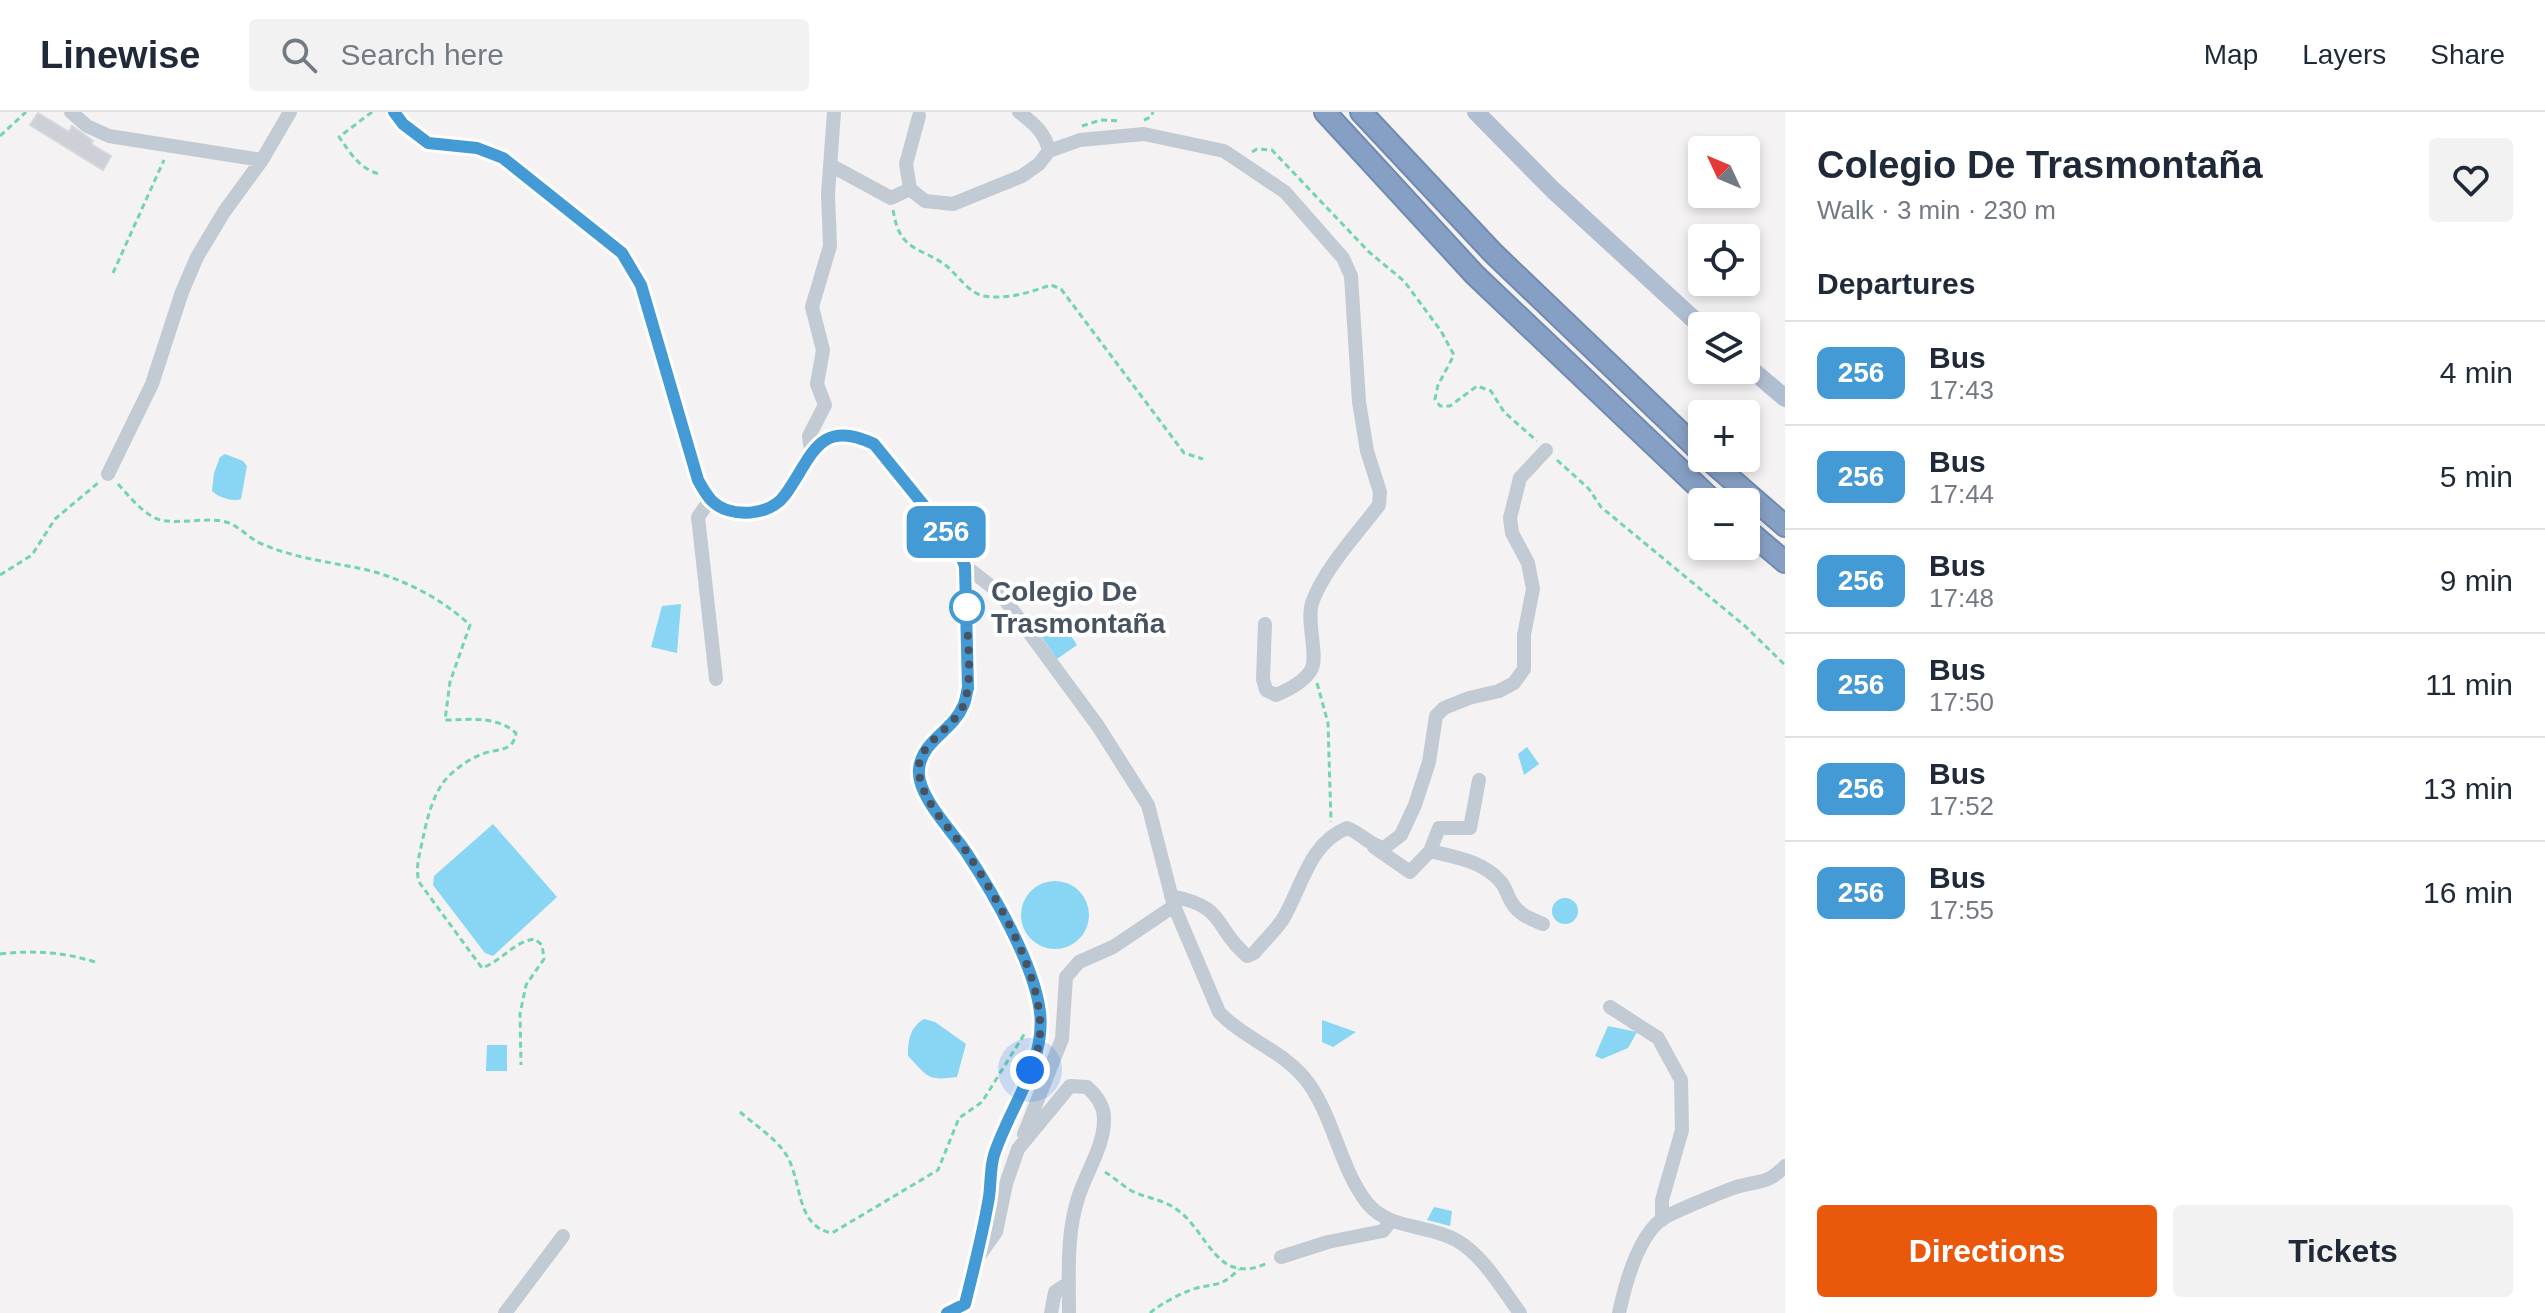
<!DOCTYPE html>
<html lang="en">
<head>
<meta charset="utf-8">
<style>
  :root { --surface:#fff; --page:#f2f2f3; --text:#1f2937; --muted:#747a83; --line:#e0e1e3; --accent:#ea580c }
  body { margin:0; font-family:Helvetica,sans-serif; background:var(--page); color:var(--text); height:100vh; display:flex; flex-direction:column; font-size:30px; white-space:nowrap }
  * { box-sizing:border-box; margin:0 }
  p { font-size:26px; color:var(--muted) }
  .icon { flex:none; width:44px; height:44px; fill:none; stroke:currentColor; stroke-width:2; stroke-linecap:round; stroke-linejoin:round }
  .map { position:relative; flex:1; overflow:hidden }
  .panel { display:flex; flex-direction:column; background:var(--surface); width:760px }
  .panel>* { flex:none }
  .badge { padding:0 16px; border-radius:12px; font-size:28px; line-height:52px }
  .needle { width:52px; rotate:314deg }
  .fabs { position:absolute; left:1688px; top:24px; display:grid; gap:16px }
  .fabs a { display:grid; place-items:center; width:72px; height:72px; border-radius:8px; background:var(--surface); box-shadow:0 4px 12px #0003; font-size:40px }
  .you { position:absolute; width:40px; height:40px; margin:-20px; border:6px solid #fff; border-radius:50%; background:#1a73e8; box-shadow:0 0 0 12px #1a73e833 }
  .map>.badge { position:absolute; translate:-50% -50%; box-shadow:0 0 0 4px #fff }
  h2 { padding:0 32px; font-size:30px; line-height:72px }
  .round { display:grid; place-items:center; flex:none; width:84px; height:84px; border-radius:8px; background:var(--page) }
  .head { display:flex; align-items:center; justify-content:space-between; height:136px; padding:0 32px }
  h1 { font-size:38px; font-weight:600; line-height:60px }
  .primary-button { display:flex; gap:16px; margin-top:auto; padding:16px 32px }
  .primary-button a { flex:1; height:92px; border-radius:8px; background:var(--accent); color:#fff; font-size:32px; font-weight:600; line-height:92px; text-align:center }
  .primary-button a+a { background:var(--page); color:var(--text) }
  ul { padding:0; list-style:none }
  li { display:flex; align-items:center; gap:24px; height:104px; padding:0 32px; border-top:2px solid var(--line) }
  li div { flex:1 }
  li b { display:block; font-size:30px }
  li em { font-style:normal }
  li .badge { min-width:88px; font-weight:700; text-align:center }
  header { display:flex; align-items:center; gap:48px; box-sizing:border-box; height:112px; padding:0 40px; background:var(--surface); border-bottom:2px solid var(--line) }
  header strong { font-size:38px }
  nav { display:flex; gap:44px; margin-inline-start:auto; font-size:28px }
  .search { width:560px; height:72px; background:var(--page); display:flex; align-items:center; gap:20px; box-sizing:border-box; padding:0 28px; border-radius:8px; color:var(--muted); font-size:30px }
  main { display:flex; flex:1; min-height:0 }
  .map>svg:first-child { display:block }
  .water { fill:#88d5f4 }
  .building { fill:#cdd0d6; stroke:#d5d7dd; stroke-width:2 }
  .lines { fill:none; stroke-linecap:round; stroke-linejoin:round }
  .highway-casing { stroke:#718ab0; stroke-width:24 }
  .path { stroke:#73d5ac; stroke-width:3; stroke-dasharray:6 4; stroke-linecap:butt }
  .minor { stroke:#c2cbd4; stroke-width:14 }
  .major { stroke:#b0bed2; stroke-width:18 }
  .highway { stroke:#869fc4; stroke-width:20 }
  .line-casing { stroke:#fff; stroke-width:18 }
  .line { stroke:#449ad5; stroke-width:12 }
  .walk { stroke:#485361; stroke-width:8; stroke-dasharray:0 14.4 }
  .stop-dot { fill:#fff; stroke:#449ad5; stroke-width:4 }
  .labels { text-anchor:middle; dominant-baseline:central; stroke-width:8; stroke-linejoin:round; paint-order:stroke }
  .stop-label { font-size:28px; font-weight:bold; fill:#485361; stroke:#fff; text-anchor:start }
</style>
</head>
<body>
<header>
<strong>Linewise</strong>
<div class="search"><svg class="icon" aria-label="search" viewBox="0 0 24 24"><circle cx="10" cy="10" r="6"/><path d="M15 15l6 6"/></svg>Search here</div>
<nav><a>Map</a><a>Layers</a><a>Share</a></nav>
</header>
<main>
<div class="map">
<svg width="1785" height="1201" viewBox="0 0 1785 1201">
  <rect width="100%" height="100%" fill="#f4f2f2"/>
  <!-- water -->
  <path class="water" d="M225 342 243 349 247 354 241 387C232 390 218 385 212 379L214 361 220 345Z
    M681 492 677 541 651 535 662 494Z
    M1062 510 1077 533 1057 547 1041 524Z
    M1527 635 1539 652 1524 663 1518 642Z
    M493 712 557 785 493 844 485 841 433 773 434 764Z
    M1021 803a34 34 0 1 1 68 0a34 34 0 1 1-68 0Z
    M1552 799a13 13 0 1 1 26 0a13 13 0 1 1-26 0Z
    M924 907 935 910 966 932 957 965C926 969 929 965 908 944 908 928 910 915 924 907Z
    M1322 908 1356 920 1333 935 1322 930Z
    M1608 914 1637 920 1628 936 1602 947 1595 944Z
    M487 933H507V959H486Z
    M1434 1095 1452 1099 1450 1114 1427 1108Z"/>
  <!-- building -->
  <path class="building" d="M38 1 69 20 72 14 93 29 91 32 111 44 103 58 30 13Z"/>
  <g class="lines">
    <!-- highway casing -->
    <g class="highway-casing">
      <path id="highway" d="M1325 0 1475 163 1714 390
        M1361 0 1493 141 1702 341
        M1707 346 1785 414
        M1746 417 1785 450"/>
    </g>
    <!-- path -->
    <path class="path" d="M372 0 339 25C351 42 359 56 379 62
      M1144 8 1151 5 1153 0
      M1082 14 1101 8 1121 9
      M0 24 26 0
      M1252 40 1257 37 1272 38 1369 140 1404 169 1441 219 1454 243 1438 273 1435 287 1440 294H1450L1477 274 1491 279 1504 300 1537 329
      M893 98C895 108 897 119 904 127 913 138 929 142 941 150 956 159 967 181 984 184 1008 188 1030 180 1051 173L1061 177 1184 341 1203 347
      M113 161 164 48
      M1557 348 1589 377 1601 395 1745 514 1785 553
      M118 372C129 384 139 397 153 405 170 415 205 404 226 410 240 414 249 427 262 432 294 446 329 450 363 457 402 466 441 486 470 513L450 570 445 608C471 608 495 603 516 621 513 641 497 636 482 642 469 647 455 657 446 667 433 682 427 707 423 726 420 741 415 755 419 770L482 856C502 849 514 829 535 827L542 833 544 847 526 873 520 902 521 953
      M0 463 32 443 55 407 98 371
      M1317 571 1328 611 1331 710
      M0 842C35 838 65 840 98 851
      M740 1000C754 1012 772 1024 783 1038 804 1065 793 1114 832 1121L938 1058 959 1006 982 990 1025 921
      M1105 1060C1113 1065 1121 1072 1130 1078 1144 1086 1163 1087 1176 1097 1209 1119 1215 1175 1268 1151
      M1150 1201C1160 1192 1188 1177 1201 1175 1221 1171 1223 1173 1239 1157"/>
    <!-- minor -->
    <path class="minor" d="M71 0 87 14 109 24 262 48
      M394 0 403 12 428 31 477 36 503 46 622 141 641 173 698 368C702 375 706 383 712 389 731 407 770 404 785 383 812 346 818 305 874 332L956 433 965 454 1000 481 1098 614 1148 693 1174 794 1219 900C1245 928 1287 940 1309 972 1334 1007 1341 1059 1368 1092 1390 1118 1428 1112 1456 1128 1483 1143 1502 1177 1520 1201
      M1049 39 1080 28 1144 22 1224 39 1285 80 1343 146 1351 164 1359 290 1367 339 1380 380 1379 393C1358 421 1324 457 1312 491 1306 510 1319 545 1311 558 1304 570 1288 578 1276 583L1266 578 1263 567 1265 512
      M832 54 891 86 910 77 906 52 919 4
      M910 77 925 89 953 92 1022 64 1039 52 1049 39C1045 20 1034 12 1019 0
      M811 339 809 324 825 293 817 272 823 238 812 195 830 134 828 82 834 0
      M108 362 152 272 182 180 197 145 224 100 262 48 290 0
      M710 388 698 405 716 567
      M1374 735 1410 760 1430 739 1439 716H1470L1479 668
      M1430 739C1455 745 1482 749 1500 769 1506 775 1507 784 1512 791 1519 803 1531 807 1543 812
      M1171 784C1228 795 1212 814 1247 844L1254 841C1263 830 1275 819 1283 807 1302 775 1309 731 1347 716 1361 721 1369 733 1384 736L1401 723 1415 693 1429 650 1436 604 1444 596 1469 586 1499 579 1514 571 1524 557V523L1533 477 1528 451 1512 421 1510 406 1520 366 1546 338
      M1610 895 1658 926 1681 968 1682 1018 1662 1088V1108
      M1024 1022 1062 927 1066 865 1079 850 1113 835 1174 794
      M979 1144 996 1120 1006 1072 1018 1037 1070 974 1087 975C1096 983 1104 993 1104 1006 1105 1032 1087 1059 1079 1083 1066 1121 1069 1161 1069 1201
      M1281 1145 1328 1130 1383 1119 1390 1110
      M505 1201 563 1124
      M948 1201 965 1192 989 1083 993 1045 1030 958 1040 926V898L1026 851 1002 801 967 741 926 686 918 659 926 636 963 595 968 576 965 454
      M1051 1201 1055 1180 1069 1171
      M1619 1201C1625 1173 1638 1125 1662 1107 1673 1100 1722 1080 1736 1075 1759 1068 1767 1073 1785 1054"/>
    <!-- major -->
    <path class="major" d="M1476 0 1553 78 1702 215
      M1746 253 1785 286"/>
    <!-- highway -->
    <use href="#highway" class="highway"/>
  </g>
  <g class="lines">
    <!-- line casing -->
    <g class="line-casing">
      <path id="line" d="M394 0 403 12 428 31 477 36 503 46 622 141 641 173 698 368C702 375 706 383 712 389 731 407 770 404 785 383 812 346 818 305 874 332L956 433 965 454 968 576C966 582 966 589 963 594 953 619 922 628 919 657 916 683 952 719 966 740 993 781 1034 851 1040 900 1046 951 1009 996 994 1043 990 1056 991 1071 989 1085 983 1121 974 1156 965 1192L947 1201"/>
    </g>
    <!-- line -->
    <use href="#line" class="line"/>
    <!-- walk -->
    <path class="walk" d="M967 495C966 525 974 563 964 592 954 618 915 631 919 661 923 691 949 715 966 739 997 786 1044 865 1040 923 1040 935 1034 947 1030 958"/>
  </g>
  <!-- markers -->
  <circle class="stop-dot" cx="967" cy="495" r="16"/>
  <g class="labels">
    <!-- stop labels -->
    <g class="stop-label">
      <text x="991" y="479">Colegio De<tspan x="991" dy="32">Trasmontaña</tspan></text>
    </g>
  </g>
</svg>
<div class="fabs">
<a><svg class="needle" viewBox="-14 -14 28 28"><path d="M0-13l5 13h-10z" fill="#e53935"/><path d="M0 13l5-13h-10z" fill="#747a83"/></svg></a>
<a><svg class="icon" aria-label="locate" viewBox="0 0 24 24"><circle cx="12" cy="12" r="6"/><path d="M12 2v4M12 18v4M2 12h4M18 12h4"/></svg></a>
<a><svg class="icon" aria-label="layers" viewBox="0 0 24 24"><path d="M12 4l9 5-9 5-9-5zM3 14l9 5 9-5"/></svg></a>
<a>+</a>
<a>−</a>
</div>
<div class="you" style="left:1030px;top:958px"></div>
<b class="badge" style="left:946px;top:420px;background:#449ad5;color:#fff">256</b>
</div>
<section class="panel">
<div class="head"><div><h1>Colegio De Trasmontaña</h1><p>Walk · 3 min · 230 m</p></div><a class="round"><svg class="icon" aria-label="heart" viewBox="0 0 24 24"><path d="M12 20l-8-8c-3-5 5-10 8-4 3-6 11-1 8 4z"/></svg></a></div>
<h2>Departures</h2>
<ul>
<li><span class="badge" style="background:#449ad5;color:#fff">256</span><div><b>Bus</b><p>17:43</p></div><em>4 min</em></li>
<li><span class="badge" style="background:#449ad5;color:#fff">256</span><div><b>Bus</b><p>17:44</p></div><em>5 min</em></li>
<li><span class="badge" style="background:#449ad5;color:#fff">256</span><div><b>Bus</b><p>17:48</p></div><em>9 min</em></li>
<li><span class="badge" style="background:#449ad5;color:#fff">256</span><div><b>Bus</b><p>17:50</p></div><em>11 min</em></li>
<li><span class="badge" style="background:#449ad5;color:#fff">256</span><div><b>Bus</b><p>17:52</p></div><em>13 min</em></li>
<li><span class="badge" style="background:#449ad5;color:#fff">256</span><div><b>Bus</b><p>17:55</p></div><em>16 min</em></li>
</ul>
<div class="primary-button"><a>Directions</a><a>Tickets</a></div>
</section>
</main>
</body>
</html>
